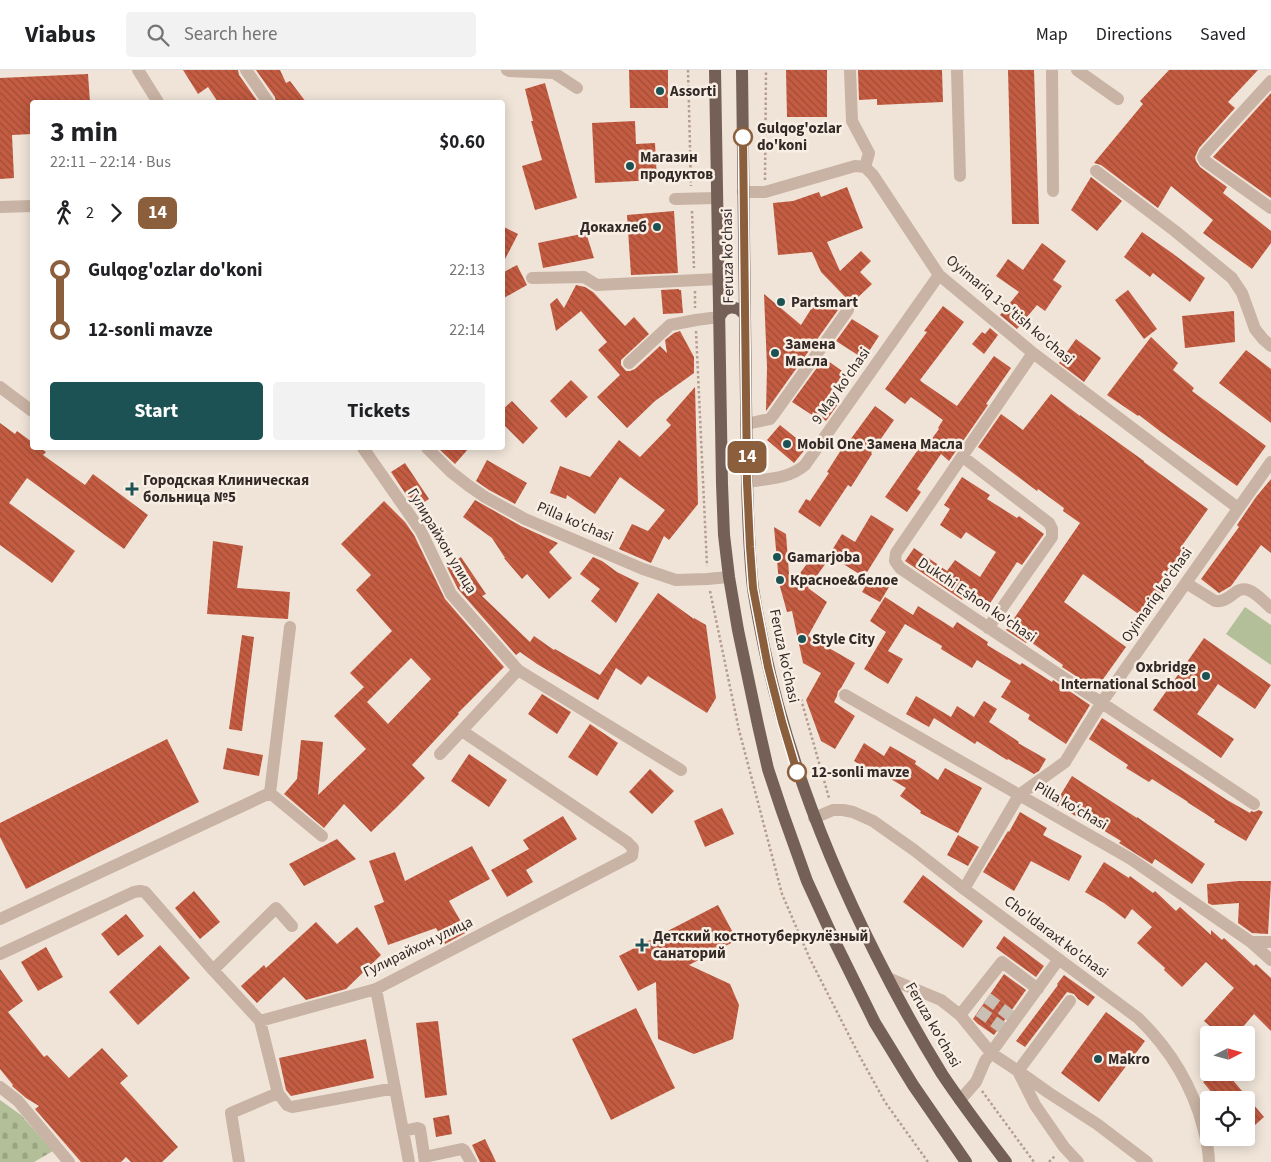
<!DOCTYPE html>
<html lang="en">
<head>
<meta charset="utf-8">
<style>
  :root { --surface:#fff; --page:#f2f2f2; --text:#202124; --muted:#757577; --line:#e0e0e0; --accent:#1c5254 }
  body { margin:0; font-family:"Source Sans 3",sans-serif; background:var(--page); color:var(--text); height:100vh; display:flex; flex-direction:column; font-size:19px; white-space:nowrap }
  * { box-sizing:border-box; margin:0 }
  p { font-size:16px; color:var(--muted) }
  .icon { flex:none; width:28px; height:28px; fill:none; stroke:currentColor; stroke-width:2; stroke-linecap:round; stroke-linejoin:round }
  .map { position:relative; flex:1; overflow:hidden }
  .panel { position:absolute; left:30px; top:30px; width:475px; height:350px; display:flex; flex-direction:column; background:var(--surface); border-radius:5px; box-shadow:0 2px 12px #0003 }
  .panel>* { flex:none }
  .badge { padding:0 10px; border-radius:8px; font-size:18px; line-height:32px }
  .needle { width:32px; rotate:84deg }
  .tools { position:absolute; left:1200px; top:956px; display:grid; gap:10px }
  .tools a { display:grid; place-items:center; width:55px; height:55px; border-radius:5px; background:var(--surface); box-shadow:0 2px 12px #0003; font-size:25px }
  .map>.badge { position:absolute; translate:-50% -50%; box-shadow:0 0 0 2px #fff }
  .legs { display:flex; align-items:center; gap:8px; height:55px; padding:0 20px; font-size:16px }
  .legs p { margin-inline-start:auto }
  .summary { display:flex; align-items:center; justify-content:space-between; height:85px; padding:0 20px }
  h1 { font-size:28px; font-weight:700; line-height:38px }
  .cta { display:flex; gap:10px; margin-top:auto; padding:10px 20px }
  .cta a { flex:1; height:58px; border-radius:5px; background:var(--accent); color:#fff; font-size:20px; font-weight:700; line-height:58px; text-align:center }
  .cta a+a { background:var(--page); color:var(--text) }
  ul { padding:0 20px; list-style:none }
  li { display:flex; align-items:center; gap:18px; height:60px; font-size:19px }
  li i { display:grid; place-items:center; width:8px; height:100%; margin:0 6px; background:currentColor }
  li i::after { content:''; width:12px; height:12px; margin:-6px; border:4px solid; border-radius:50%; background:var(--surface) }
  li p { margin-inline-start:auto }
  li:first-child i { background:linear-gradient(#0000 50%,currentColor 0) }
  li:last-child i { background:linear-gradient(currentColor 50%,#0000 0) }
  header { display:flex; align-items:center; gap:30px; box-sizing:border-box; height:70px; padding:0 25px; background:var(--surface); border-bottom:1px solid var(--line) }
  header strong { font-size:24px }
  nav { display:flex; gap:28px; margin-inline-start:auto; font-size:18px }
  .search { width:350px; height:45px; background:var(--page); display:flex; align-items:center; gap:12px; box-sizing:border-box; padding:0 18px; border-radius:5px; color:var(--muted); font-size:19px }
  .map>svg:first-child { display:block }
  .cemetery { fill:url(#cemetery-stones) }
  .park { fill:#b3bf98 }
  .building { fill:url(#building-back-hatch); fill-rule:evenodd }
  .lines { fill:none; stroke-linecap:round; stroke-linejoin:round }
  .minor-tunnel { stroke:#cabfb4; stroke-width:12; stroke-dasharray:12 6; stroke-linecap:butt }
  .path { stroke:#b39d8f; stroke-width:2.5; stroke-dasharray:2.5 2.5; stroke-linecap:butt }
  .minor { stroke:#c8b3a4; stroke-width:12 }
  .major { stroke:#756057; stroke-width:12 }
  .line-1-casing { stroke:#fff; stroke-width:11 }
  .line-1 { stroke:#8b5e3c; stroke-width:8 }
  .poi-dot { fill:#1c5254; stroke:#f8eee4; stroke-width:2 }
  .stop-1-dot { fill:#fff; stroke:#8b5e3c; stroke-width:2.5 }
  .labels { text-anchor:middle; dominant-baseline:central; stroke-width:5; stroke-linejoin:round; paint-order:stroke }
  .poi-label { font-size:15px; font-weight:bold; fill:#332926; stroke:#f8eee4; text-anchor:start }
  .stop-label { font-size:15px; font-weight:bold; fill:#332926; stroke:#f8eee4; text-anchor:start }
  .street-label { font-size:15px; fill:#332926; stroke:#f8eee4 }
</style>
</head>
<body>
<header>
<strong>Viabus</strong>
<div class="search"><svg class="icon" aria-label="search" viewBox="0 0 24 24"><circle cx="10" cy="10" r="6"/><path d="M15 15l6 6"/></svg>Search here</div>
<nav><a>Map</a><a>Directions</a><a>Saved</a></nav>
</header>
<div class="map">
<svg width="1271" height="1092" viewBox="0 0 1271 1092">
  <defs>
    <pattern id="cemetery-stones" width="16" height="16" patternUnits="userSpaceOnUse" patternTransform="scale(1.25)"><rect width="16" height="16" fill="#b3bf98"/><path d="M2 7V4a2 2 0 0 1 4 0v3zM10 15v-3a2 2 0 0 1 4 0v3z" fill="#9aa483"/></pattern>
    <pattern id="building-back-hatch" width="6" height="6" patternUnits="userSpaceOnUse" patternTransform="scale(1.25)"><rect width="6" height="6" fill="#c45c42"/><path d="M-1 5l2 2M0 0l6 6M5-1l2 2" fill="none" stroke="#a04c37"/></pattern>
  </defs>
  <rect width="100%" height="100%" fill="#f0e4d8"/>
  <!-- cemetery -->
  <path class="cemetery" d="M0 1030 21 1045 53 1081 34 1092H0Z"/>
  <!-- park -->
  <path class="park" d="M1245 537 1271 555V595L1226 564Z"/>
  <!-- building -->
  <path class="building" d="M183 0H238L239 5 258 32H218L208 17 198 24Z
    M256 0H280L286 13 290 11 306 32H276L275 27Z
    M629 0H668V38H630Z
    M786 0H827V47H787Z
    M858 0H942L943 32 877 35V29L859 30Z
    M1008 0H1034L1039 154H1012Z
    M1169 0H1258L1228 32 1235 38 1199 78 1195 87 1196 91 1200 97 1227 117 1223 123 1271 161V173L1252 199 1203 163 1213 150 1171 116 1158 138 1101 95 1094 93 1143 34 1140 31Z
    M88 4 90 32H32V64L12 65 14 108 0 109V8Z
    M545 13 577 128 535 140 522 96 542 90 531 51H533L525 19Z
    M1271 23V128L1213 87Z
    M635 51 636 74 655 73 657 110 595 113 592 53Z
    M1091 107 1122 131 1097 161 1071 140Z
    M847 117 863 158 827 172 840 201 861 181 871 191 860 202 872 214 852 233 850 232 821 202 812 182 778 185 773 133 793 131 819 122 821 127Z
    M674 141 678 203 631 205 627 145Z
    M502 156 518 164 502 195Z
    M1142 162 1172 183 1205 208 1190 232 1153 203 1150 207 1124 187Z
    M586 163 594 188 543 198 538 173Z
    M1042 173 1066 191 1053 210 1062 216 1045 241 1037 235 1017 259 1000 245 1019 222 996 206 1008 189 1023 200Z
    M517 195 527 215 502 229V203Z
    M576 215 585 217 593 222 625 256 634 247 649 264 621 290V295L626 301H630L635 299 660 276 667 283 665 270 674 263 680 261 694 287V303L655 331 627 358 597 327 620 305 598 280 607 272 581 241 556 261 550 234 557 228 564 238Z
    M679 219V220H681L683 243 663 244 661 220Z
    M1128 220 1157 259 1144 269 1115 230Z
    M764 224 801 255 818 228 838 240 766 341 767 297Z
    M943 236 964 252 920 310 922 312 957 336 994 286 1011 298 986 334 988 335 949 391 941 384 917 419 921 422 907 442 885 427 922 374 925 376 927 373 928 374 939 359 938 358 943 350 911 327 905 334 885 319 927 262 924 261Z
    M1234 241 1235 272 1185 278 1182 246Z
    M852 249 879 266 864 289 836 271Z
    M990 258 998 265 984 284 972 274 982 262 985 264Z
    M1151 267 1178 293 1173 300 1194 318 1192 321 1266 376 1237 416 1161 362 1139 345 1138 346 1107 325Z
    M1076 269 1101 288 1084 312 1059 293Z
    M1246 280 1271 299V353L1219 313Z
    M824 288 849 306 832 330 838 334 826 351 813 342 812 345 792 332Z
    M571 310 588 327 566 348 550 331Z
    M695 317 698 434 669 470 664 466 651 493 619 479 632 454 648 461 665 440 620 407 595 444 567 425 566 429 550 423 560 396 590 407 619 370 640 387 671 355 666 350Z
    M1051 324 1080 346V345L1144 391V392L1208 439 1181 477 1189 483 1144 548 1083 504 1064 532 1126 577 1096 619 1062 597 1063 595 1028 570 1026 573 1006 560 1080 453 1063 441 1064 438 1038 419 1037 421 978 377 1001 344 1023 360Z
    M512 331 538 358 523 374 502 353V340Z
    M875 336 894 350 871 383 872 384 851 417 848 415 820 457 798 442 806 429 810 431 829 403 827 402 848 369 850 370Z
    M0 353 15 364 17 361 32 372V378H40L46 382 43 385 85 415 93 404 148 445 124 479 27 408 9 433 75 481 52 513 0 475Z
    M780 355 807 377 794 393 767 370Z
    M438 378H469L455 394Z
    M487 390 527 413 515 434 489 420 476 411Z
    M405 393 429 429 415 438 391 402Z
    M962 407 990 425 987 429 1017 448 1019 446 1044 464 1022 495 1017 492 985 541 964 527 962 530 905 491 914 478 947 501 955 490 980 507 996 482 966 462 961 469 940 455 950 439 944 435Z
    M1271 409V483L1261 475 1231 516 1219 523 1201 509 1239 457 1237 455 1256 427Z
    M475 430 521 456 558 473 549 482 572 508 549 529 527 504 522 509 504 488H505L492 468 463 447Z
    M384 431 405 452 414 465 445 529 504 597 458 643 459 644 412 695 425 708 397 737 371 762 344 734 324 758 284 724 297 709 301 670 323 672 318 725 366 679 334 646 364 617 350 603 392 561 356 520 371 505 341 474ZM411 588 431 609 388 654 367 632Z
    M871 445 894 459 864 507 829 485 842 464 855 472Z
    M774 457 786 464 790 517 814 484 826 493 808 518 827 532 808 566 855 593 841 618 838 621 837 626 834 632 855 646 835 679 821 671 806 630 821 603 803 593 792 541 787 542 779 513Z
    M213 471 243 476 237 518 290 522 288 549 207 544Z
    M461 487 486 524 482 526 530 572 534 566 554 580 555 579 600 605 658 523 694 549V548L706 555 716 628 707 643 648 606 641 615 616 598 598 630 537 594 520 582 516 585 458 519 447 497Z
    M593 487 602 491 617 502 639 513 616 553 591 531 600 519 580 504Z
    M871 507 889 517 880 532 862 522Z
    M885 527 913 545 918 536 953 558 957 552 988 572 987 575 1020 595 1022 593 1052 612 1053 610 1090 635 1066 674 1028 649 1030 645 1001 627 1011 611 977 590 972 598 941 579 942 576 905 554 888 581 903 589 888 614 864 599 886 562 870 551Z
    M242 565 254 567 242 661 229 659Z
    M1204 568 1271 615 1255 639 1218 614 1197 644 1234 669 1221 688 1153 640Z
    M542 624 571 642 557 664 528 644Z
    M916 626 951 647 957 636 974 647 984 631 997 639 989 652 1019 672 1018 673 1046 689 1039 701 1034 704 1008 689 1007 690 977 671 975 674 934 648 929 657 906 644Z
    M1102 648 1227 730 1250 743 1251 741 1254 742 1259 740 1263 742 1246 771 1214 752 1215 750 1187 732H1188L1152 709 1149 712 1126 698 1128 695 1089 669Z
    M590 654 618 673 597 706 568 687Z
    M167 669 199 732 26 819 0 767V753Z
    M864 673 884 686 890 676 916 691 915 694 938 710 945 698 982 718 958 763 920 743 921 741 900 726 906 718 872 698 871 701 854 691Z
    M227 678 263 685 259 706 223 699Z
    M469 684 507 710 489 737 451 711Z
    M650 699 674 721 652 744 629 722Z
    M1072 706 1137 748V747L1205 794 1192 814 1155 789 1152 794 1119 773 1121 771 1080 746 1079 748 1055 734Z
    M722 738 734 764 705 777 694 751Z
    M1020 742 1047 758 1043 765 1082 786 1069 811 1031 791 1014 821 983 802 1008 761 1009 762Z
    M563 746 577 769 526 800 533 812 507 827 491 800 529 779 523 770Z
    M958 765 979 777 968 796 947 785Z
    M337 769 356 789 304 816 289 794Z
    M472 776 490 809 449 831 467 862 445 874 436 858 388 875 374 836 384 832 369 791 395 782 405 811Z
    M1104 792 1129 808 1130 806 1153 823 1155 821 1176 841 1180 837 1211 865V860L1222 870 1224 868 1254 896 1256 894 1271 908V961L1254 944 1236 965H1220L1204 951 1234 918 1206 892 1182 917 1164 900 1165 898 1137 873 1152 857 1132 839 1125 849 1104 833 1085 822Z
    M923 805 983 851 963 878 903 832Z
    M1239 811H1271L1268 864 1252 863 1238 853 1239 833 1212 835 1208 833 1207 814Z
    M194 821 220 852 200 869 175 838Z
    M718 835 737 870 689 895 730 914 739 935 733 969 694 984 658 969 656 912 638 921 619 886Z
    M126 844 144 866 118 886 101 864Z
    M316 852 337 874 357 857 381 885 346 919 306 930 284 907 257 933 241 916 264 895 266 898Z
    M1004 866 1044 896 1036 907 996 878Z
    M160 875 190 908 138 955 109 922Z
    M46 877 63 907 38 921 21 892Z
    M0 899 23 931 8 942 44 987 47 985 69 1008 102 978 128 1006 120 1013 178 1077 162 1092H131L126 1087 121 1092H81L35 1039 39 1036 26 1028 12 1016 13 1015 0 999Z
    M1004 904 1026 920 994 965 978 954 973 949Z
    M1064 905 1095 927 1088 936 1078 929 1074 924 1067 922 1025 977 1016 971 1058 915 1057 914Z
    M636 938 675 1018 611 1050 572 969Z
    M1106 942 1145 971 1099 1032 1061 1003Z
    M438 951 447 1025 425 1028 416 953Z
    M366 969 374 1008 291 1026 286 1020 279 988Z
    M1214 1002H1226L1264 1047 1246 1063V1030H1218L1203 1012Z
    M449 1045 452 1064 436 1067 433 1048Z
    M485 1069 496 1092H480L472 1075Z"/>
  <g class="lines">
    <!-- minor-tunnel -->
    <path class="minor-tunnel" d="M987 928 1011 946
      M979 941 1003 958"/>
    <!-- path -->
    <path class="path" d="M688 0 691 116
      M765 110 766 0
      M692 141 694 198
      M695 221V238
      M696 261 707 496
      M710 521 739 660 782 824 810 889 859 985 885 1032 928 1092
      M801 629 829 728
      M982 1021 1034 1092
      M1049 1092 1055 1086"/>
    <!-- minor -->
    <path class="minor" d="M138 0 158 32
      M246 0 268 32
      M507 0 509 1 554 3 577 18
      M850 0 852 51 869 83 865 97
      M957 0 960 106
      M1052 0 1053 121
      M1077 0 1118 29
      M1271 11 1205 83 1203 87 1205 91 1271 138
      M1096 101 1175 161 1232 208 1242 223 1255 259 1263 269 1271 276
      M743 122H765L855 96 865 97 873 105 939 205 1033 283 1238 438
      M675 129 717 128
      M0 137 32 136
      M532 208 584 207 597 215 718 209
      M1033 283 896 483 895 491 900 498C1017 578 1136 655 1254 734
      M629 293 670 255 696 250 719 247
      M0 317 32 341
      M746 354 770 349 774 344 848 240
      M363 378 421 461 451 524 518 600 681 700
      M427 378 451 402 469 416 485 427 525 449 643 499 676 510 707 509 729 507
      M963 387 1049 453 1052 459V467L988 558
      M747 412C767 409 789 409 805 395L939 205
      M1186 513 1215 531C1229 534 1236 515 1248 520 1257 523 1264 532 1271 538
      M845 625 1131 789 1251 872 1271 890
      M440 684 518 600
      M270 723 322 766
      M814 748 833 740H843L853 742 873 751 914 780 964 819 1138 948C1170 979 1192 1015 1203 1057 1206 1068 1209 1081 1209 1092
      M964 819 1019 725 1065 692 1102 632 1271 392
      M0 849 270 723 290 557
      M1251 872H1271
      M0 884 134 822 140 821 145 822 213 900 260 951 376 919 632 786 633 778 627 772 462 661
      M213 900 276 838 292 856
      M888 908 941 930 960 945
      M376 919 409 1092
      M1038 919 1002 892 960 945 991 983 1018 1001 1035 1035 1064 1077 1078 1092
      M1070 931 1018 1001 1049 1023 1097 1054 1147 1092
      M0 1017 18 1031 69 1092
      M278 1023 287 1035 292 1037 395 1018
      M960 1030 976 1012 985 991 1059 889
      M403 1061 417 1058 420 1059 425 1092
      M424 1087 462 1079 464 1080 471 1092
      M239 1092 231 1043 278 1023 260 951"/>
    <!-- major -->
    <path class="major" d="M715 0 722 414 724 465 729 507 738 560 758 655 768 699 782 741 807 811 835 872 875 953 913 1015 966 1092
      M742 0 747 412C748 447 749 483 753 518 756 538 760 557 764 577 787 686 826 786 876 885 896 925 918 965 942 1004 962 1034 984 1063 1006 1092
      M719 247 724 240 731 237 739 239 745 245"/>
  </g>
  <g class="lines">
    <!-- line-1 casing -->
    <g class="line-1-casing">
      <path id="line-1" d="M743 67 747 412 750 477 753 518 768 597 782 652 797 702"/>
    </g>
    <!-- line-1 -->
    <use href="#line-1" class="line-1"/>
  </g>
  <!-- markers -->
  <g class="poi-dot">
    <circle cx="660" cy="21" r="5"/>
    <circle cx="630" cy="96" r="5"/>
    <circle cx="657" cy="157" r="5"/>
    <circle cx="781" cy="232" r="5"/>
    <circle cx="775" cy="283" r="5"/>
    <circle cx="787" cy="374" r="5"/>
    <path d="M129.5 411.5h5v5h5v5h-5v5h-5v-5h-5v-5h5z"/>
    <circle cx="777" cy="487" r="5"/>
    <circle cx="780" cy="510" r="5"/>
    <circle cx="802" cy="569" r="5"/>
    <circle cx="1206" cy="606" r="5"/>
    <path d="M639.5 867.5h5v5h5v5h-5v5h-5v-5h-5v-5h5z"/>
    <circle cx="1098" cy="989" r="5"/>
  </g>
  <g class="stop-1-dot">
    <circle cx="743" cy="67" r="9"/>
    <circle cx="797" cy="702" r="9"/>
  </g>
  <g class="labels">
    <!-- poi labels -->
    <g class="poi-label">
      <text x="670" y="21">Assorti</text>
      <text x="640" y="87">Магазин<tspan x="640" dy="17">продуктов</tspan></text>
      <text x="647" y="157" text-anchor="end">Докахлеб</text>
      <text x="791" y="232">Partsmart</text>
      <text x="785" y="274">Замена<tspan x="785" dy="17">Масла</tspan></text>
      <text x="797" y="374">Mobil One Замена Масла</text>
      <text x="143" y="410">Городская Клиническая<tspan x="143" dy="17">больница №5</tspan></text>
      <text x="787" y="487">Gamarjoba</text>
      <text x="790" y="510">Красное&amp;белое</text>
      <text x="812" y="569">Style City</text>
      <text x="1196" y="597" text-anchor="end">Oxbridge<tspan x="1196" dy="17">International School</tspan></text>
      <text x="653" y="866">Детский костнотуберкулёзный<tspan x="653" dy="17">санаторий</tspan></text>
      <text x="1108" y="989">Makro</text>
    </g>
    <!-- stop labels -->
    <g class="stop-label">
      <text x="757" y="58">Gulqog'ozlar<tspan x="757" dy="17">do'koni</tspan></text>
      <text x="811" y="702">12-sonli mavze</text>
    </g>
    <!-- street labels -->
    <g class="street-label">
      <text transform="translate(728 186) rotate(-91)">Feruza ko'chasi</text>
      <text transform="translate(1010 240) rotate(40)">Oyimariq 1-o'tish ko'chasi</text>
      <text transform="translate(841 316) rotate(-55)">9 May ko'chasi</text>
      <text transform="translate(575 452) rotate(23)">Pilla ko'chasi</text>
      <text transform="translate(442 471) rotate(59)">Гулирайхон улица</text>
      <text transform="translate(1157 525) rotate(-55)">Oyimariq ko'chasi</text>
      <text transform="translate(977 530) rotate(34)">Dukchi Eshon ko'chasi</text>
      <text transform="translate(784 586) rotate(78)">Feruza ko'chasi</text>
      <text transform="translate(1071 736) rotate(30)">Pilla ko‘chasi</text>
      <text transform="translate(1056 867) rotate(37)">Cho'ldaraxt ko'chasi</text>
      <text transform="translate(418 877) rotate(-26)">Гулирайхон улица</text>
      <text transform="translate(933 955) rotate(60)">Feruza ko'chasi</text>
    </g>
  </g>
</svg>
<div class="tools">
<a><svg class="needle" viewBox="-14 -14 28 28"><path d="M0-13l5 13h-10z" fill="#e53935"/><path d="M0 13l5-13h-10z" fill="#757577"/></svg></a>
<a><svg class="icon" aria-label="locate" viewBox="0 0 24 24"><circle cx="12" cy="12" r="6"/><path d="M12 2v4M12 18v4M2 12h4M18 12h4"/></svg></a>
</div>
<b class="badge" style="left:747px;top:387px;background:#8b5e3c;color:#fff">14</b>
<section class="panel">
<div class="summary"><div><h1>3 min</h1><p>22:11 – 22:14 · Bus</p></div><b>$0.60</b></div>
<div class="legs"><svg class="icon" aria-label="walk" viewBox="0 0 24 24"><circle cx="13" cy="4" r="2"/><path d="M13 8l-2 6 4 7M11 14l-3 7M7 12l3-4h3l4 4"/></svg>2<svg class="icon" aria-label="forward" viewBox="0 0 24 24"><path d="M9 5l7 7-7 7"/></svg><b class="badge" style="background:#8b5e3c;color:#fff">14</b></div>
<ul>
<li><i style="color:#8b5e3c"></i><b>Gulqog'ozlar do'koni</b><p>22:13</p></li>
<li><i style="color:#8b5e3c"></i><b>12-sonli mavze</b><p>22:14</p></li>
</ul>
<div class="cta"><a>Start</a><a>Tickets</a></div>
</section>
</div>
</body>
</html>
